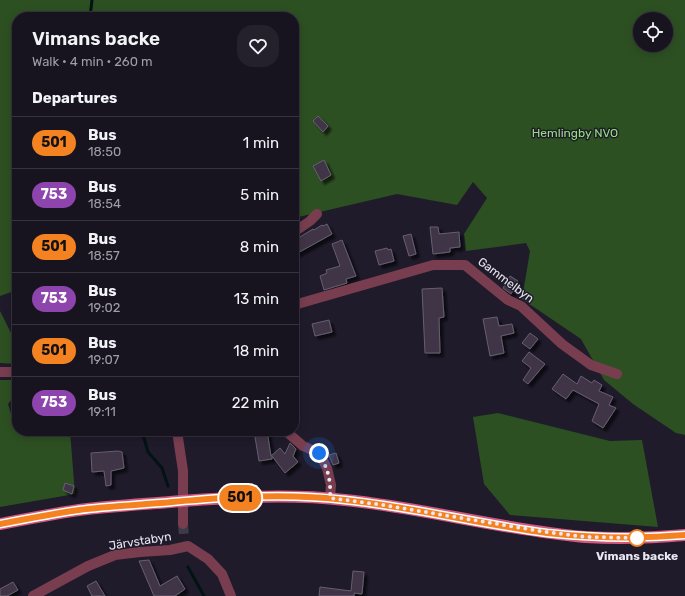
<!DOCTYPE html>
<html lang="en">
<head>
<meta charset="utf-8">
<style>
  :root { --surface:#171420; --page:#24212d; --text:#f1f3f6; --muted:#9e9ea5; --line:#36333e }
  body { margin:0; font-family:Rubik,sans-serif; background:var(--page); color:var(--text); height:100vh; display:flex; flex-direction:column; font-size:15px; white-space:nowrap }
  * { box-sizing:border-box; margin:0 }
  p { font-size:13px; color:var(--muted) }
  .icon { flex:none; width:22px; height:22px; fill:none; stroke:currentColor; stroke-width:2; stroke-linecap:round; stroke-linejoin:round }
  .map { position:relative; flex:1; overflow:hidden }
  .details { position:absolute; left:12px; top:12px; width:287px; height:424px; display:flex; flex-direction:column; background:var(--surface); border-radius:16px; box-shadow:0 2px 10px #0003,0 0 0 1px var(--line) }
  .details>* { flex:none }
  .badge { padding:0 8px; border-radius:13px; font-size:14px; line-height:26px }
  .tools { position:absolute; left:633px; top:12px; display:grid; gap:8px }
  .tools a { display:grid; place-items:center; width:40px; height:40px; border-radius:50%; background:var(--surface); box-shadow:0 2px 10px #0003,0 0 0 1px var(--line); font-size:20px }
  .you { position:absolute; width:20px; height:20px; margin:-10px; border:3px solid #fff; border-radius:50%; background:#1a73e8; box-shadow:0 0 0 6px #1a73e833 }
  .map>.badge { position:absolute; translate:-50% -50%; box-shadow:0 0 0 2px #fff }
  h2 { padding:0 20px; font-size:15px; line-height:36px }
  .round { display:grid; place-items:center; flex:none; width:42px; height:42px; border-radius:16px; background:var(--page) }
  .overview { display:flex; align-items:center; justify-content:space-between; height:68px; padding:0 20px }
  h1 { font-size:19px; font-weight:600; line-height:30px }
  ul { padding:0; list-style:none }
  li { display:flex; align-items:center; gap:12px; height:52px; padding:0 20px; border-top:1px solid var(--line) }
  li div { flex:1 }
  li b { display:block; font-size:15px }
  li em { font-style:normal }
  li .badge { min-width:44px; font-weight:700; text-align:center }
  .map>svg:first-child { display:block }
  .green { fill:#2d5022; fill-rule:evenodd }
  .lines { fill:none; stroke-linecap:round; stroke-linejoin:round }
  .stream { stroke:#021314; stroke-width:3 }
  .building { fill:#3f3647; stroke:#675e70; filter:url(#shadow) }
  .street-tunnel { stroke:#3d3a49; stroke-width:10; stroke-dasharray:10 5; stroke-linecap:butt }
  .street { stroke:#783e4f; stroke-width:10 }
  .primary { stroke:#d0587f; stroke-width:12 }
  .line-casing { stroke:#fff; stroke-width:9 }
  .line { stroke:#f58220; stroke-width:6 }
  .walk { stroke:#e8e7f2; stroke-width:4; stroke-dasharray:0 7.2 }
  .stop-dot { fill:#fff; stroke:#f58220; stroke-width:2 }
  .labels { text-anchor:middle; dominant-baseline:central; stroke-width:3; stroke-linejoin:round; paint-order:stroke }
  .park-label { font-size:12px; fill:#94e17c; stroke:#1f1b2b }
  .street-label { font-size:12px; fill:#e8e7f2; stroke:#1f1b2b }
  .stop-label { font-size:12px; font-weight:bold; fill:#e8e7f2; stroke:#1f1b2b }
</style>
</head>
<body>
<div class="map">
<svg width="685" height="596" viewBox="0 0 685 596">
  <defs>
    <filter id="shadow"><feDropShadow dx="3.5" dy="3.5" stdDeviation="1" flood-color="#0009"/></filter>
  </defs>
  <rect width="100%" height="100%" fill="#1f1b2b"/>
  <!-- green -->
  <path class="green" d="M0 0H685V435L676 433 633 404 604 380 581 339 522 299 530 251 526 243 466 251 464 234 487 198 473 182 457 205 397 194 294 218V17H17V290L0 296ZM640 19H666V45H640Z
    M0 311 17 345V364L0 363Z
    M0 380H17V393L8 404 12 417 17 415V431H70L75 494 0 507Z
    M498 413 610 441 642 440 658 527 510 515 484 484 473 417Z"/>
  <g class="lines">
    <!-- stream -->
    <path class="stream" d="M90 17 92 0
      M142 431 148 452 162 468 168 486
      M188 567 204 596"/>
  </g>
  <!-- building -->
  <path class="building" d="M318 116 328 126 323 132 313 121Z
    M324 160 331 175 321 181 313 166Z
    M327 224 332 234 294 255V243L296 242 295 240 313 229 314 230 322 225 323 226Z
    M430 227H438L439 234 459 232 460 247 450 248V252L433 254Z
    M411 234 416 254 409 256 403 236Z
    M342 240 356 276 346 279 347 283 324 290 320 276 327 273 326 270 340 266 332 244Z
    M387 248 388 250 391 249 394 261 379 265 375 251Z
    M510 276 518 281 511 294 503 288Z
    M442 288 444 317 439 318 440 353H425L422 289Z
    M497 317 499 326 512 324 514 333 501 336 504 353 490 356 483 319Z
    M329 320 332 332 315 336 312 324Z
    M530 333 538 339 530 349 522 343Z
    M529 352 545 364 528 384 523 380 531 368 522 361Z
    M563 374 577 384 581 376 592 383 594 380 602 385 599 391 613 397 609 405 616 408 603 428 592 421 599 404 573 390 566 399 552 389Z
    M254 431H267L271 456 280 448 285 454 290 443 296 449 293 456 298 462 285 473 272 456V459L259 461Z
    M118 451 122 452 124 468 111 471V485L106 486 104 471 92 472 91 453Z
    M336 453 339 463 333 465 329 455Z
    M65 483 74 486 72 494 63 490Z
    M149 560 160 586 177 576 185 589 175 596H154L139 561Z
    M353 571 364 572 362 594 354 593V596H319L320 587 351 591Z
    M96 581 105 596H92L87 586Z
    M13 582 18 590 7 596H0V589Z"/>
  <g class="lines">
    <!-- street-tunnel -->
    <path class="street-tunnel" d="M183 524 184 537"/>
    <!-- street -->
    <path class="street" d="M294 232 310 221 317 214
      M294 305 433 265H465L508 300 521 306 562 344 591 365 617 374
      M0 372H17
      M177 431 183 471V524
      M288 433 303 446 319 453 327 468 331 485 330 498
      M188 546 208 559 222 574 231 596
      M33 596 88 566 115 555 140 552 170 550 188 546"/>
    <!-- primary -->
    <path class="primary" d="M0 524C26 519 52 514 79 510 113 506 148 504 182 501 236 497 291 494 345 500 425 508 504 530 585 537 618 539 652 538 685 535"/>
  </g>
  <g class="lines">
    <!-- line casing -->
    <g class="line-casing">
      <path id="line" d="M0 524C26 519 52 514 79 510 109 506 141 505 172 502 229 497 287 493 345 500 413 507 479 524 547 533 593 538 639 539 685 535"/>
    </g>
    <!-- line -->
    <use href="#line" class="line"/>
    <!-- walk -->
    <path class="walk" d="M319 453C328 470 331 479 330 498L383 505 546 532 586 537 637 538"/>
  </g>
  <!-- markers -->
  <circle class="stop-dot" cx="637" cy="538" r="8"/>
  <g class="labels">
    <!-- park labels -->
    <g class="park-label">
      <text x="575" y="133">Hemlingby NVO</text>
    </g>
    <!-- street labels -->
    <g class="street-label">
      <text transform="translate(506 280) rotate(37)">Gammelbyn</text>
      <text transform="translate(140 541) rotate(-9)">Järvstabyn</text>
    </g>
    <!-- stop labels -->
    <g class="stop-label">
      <text x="637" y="556">Vimans backe</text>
    </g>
  </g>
</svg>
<div class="tools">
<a><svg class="icon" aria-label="locate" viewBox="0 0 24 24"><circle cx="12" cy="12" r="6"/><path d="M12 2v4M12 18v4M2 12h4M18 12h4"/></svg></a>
</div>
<div class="you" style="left:319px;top:453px"></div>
<b class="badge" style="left:240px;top:498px;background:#f58220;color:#111">501</b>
<section class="details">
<div class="overview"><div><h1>Vimans backe</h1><p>Walk · 4 min · 260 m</p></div><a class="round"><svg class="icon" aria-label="heart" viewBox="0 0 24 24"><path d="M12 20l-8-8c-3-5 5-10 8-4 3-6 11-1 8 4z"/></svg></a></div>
<h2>Departures</h2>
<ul>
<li><span class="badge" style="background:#f58220;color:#111">501</span><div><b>Bus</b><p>18:50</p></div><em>1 min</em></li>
<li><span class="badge" style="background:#8e44ad;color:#fff">753</span><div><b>Bus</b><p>18:54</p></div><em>5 min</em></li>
<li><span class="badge" style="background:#f58220;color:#111">501</span><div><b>Bus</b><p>18:57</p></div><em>8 min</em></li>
<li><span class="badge" style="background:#8e44ad;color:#fff">753</span><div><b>Bus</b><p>19:02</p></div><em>13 min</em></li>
<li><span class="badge" style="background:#f58220;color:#111">501</span><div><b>Bus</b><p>19:07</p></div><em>18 min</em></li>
<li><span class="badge" style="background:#8e44ad;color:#fff">753</span><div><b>Bus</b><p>19:11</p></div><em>22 min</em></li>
</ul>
</section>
</div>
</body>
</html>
